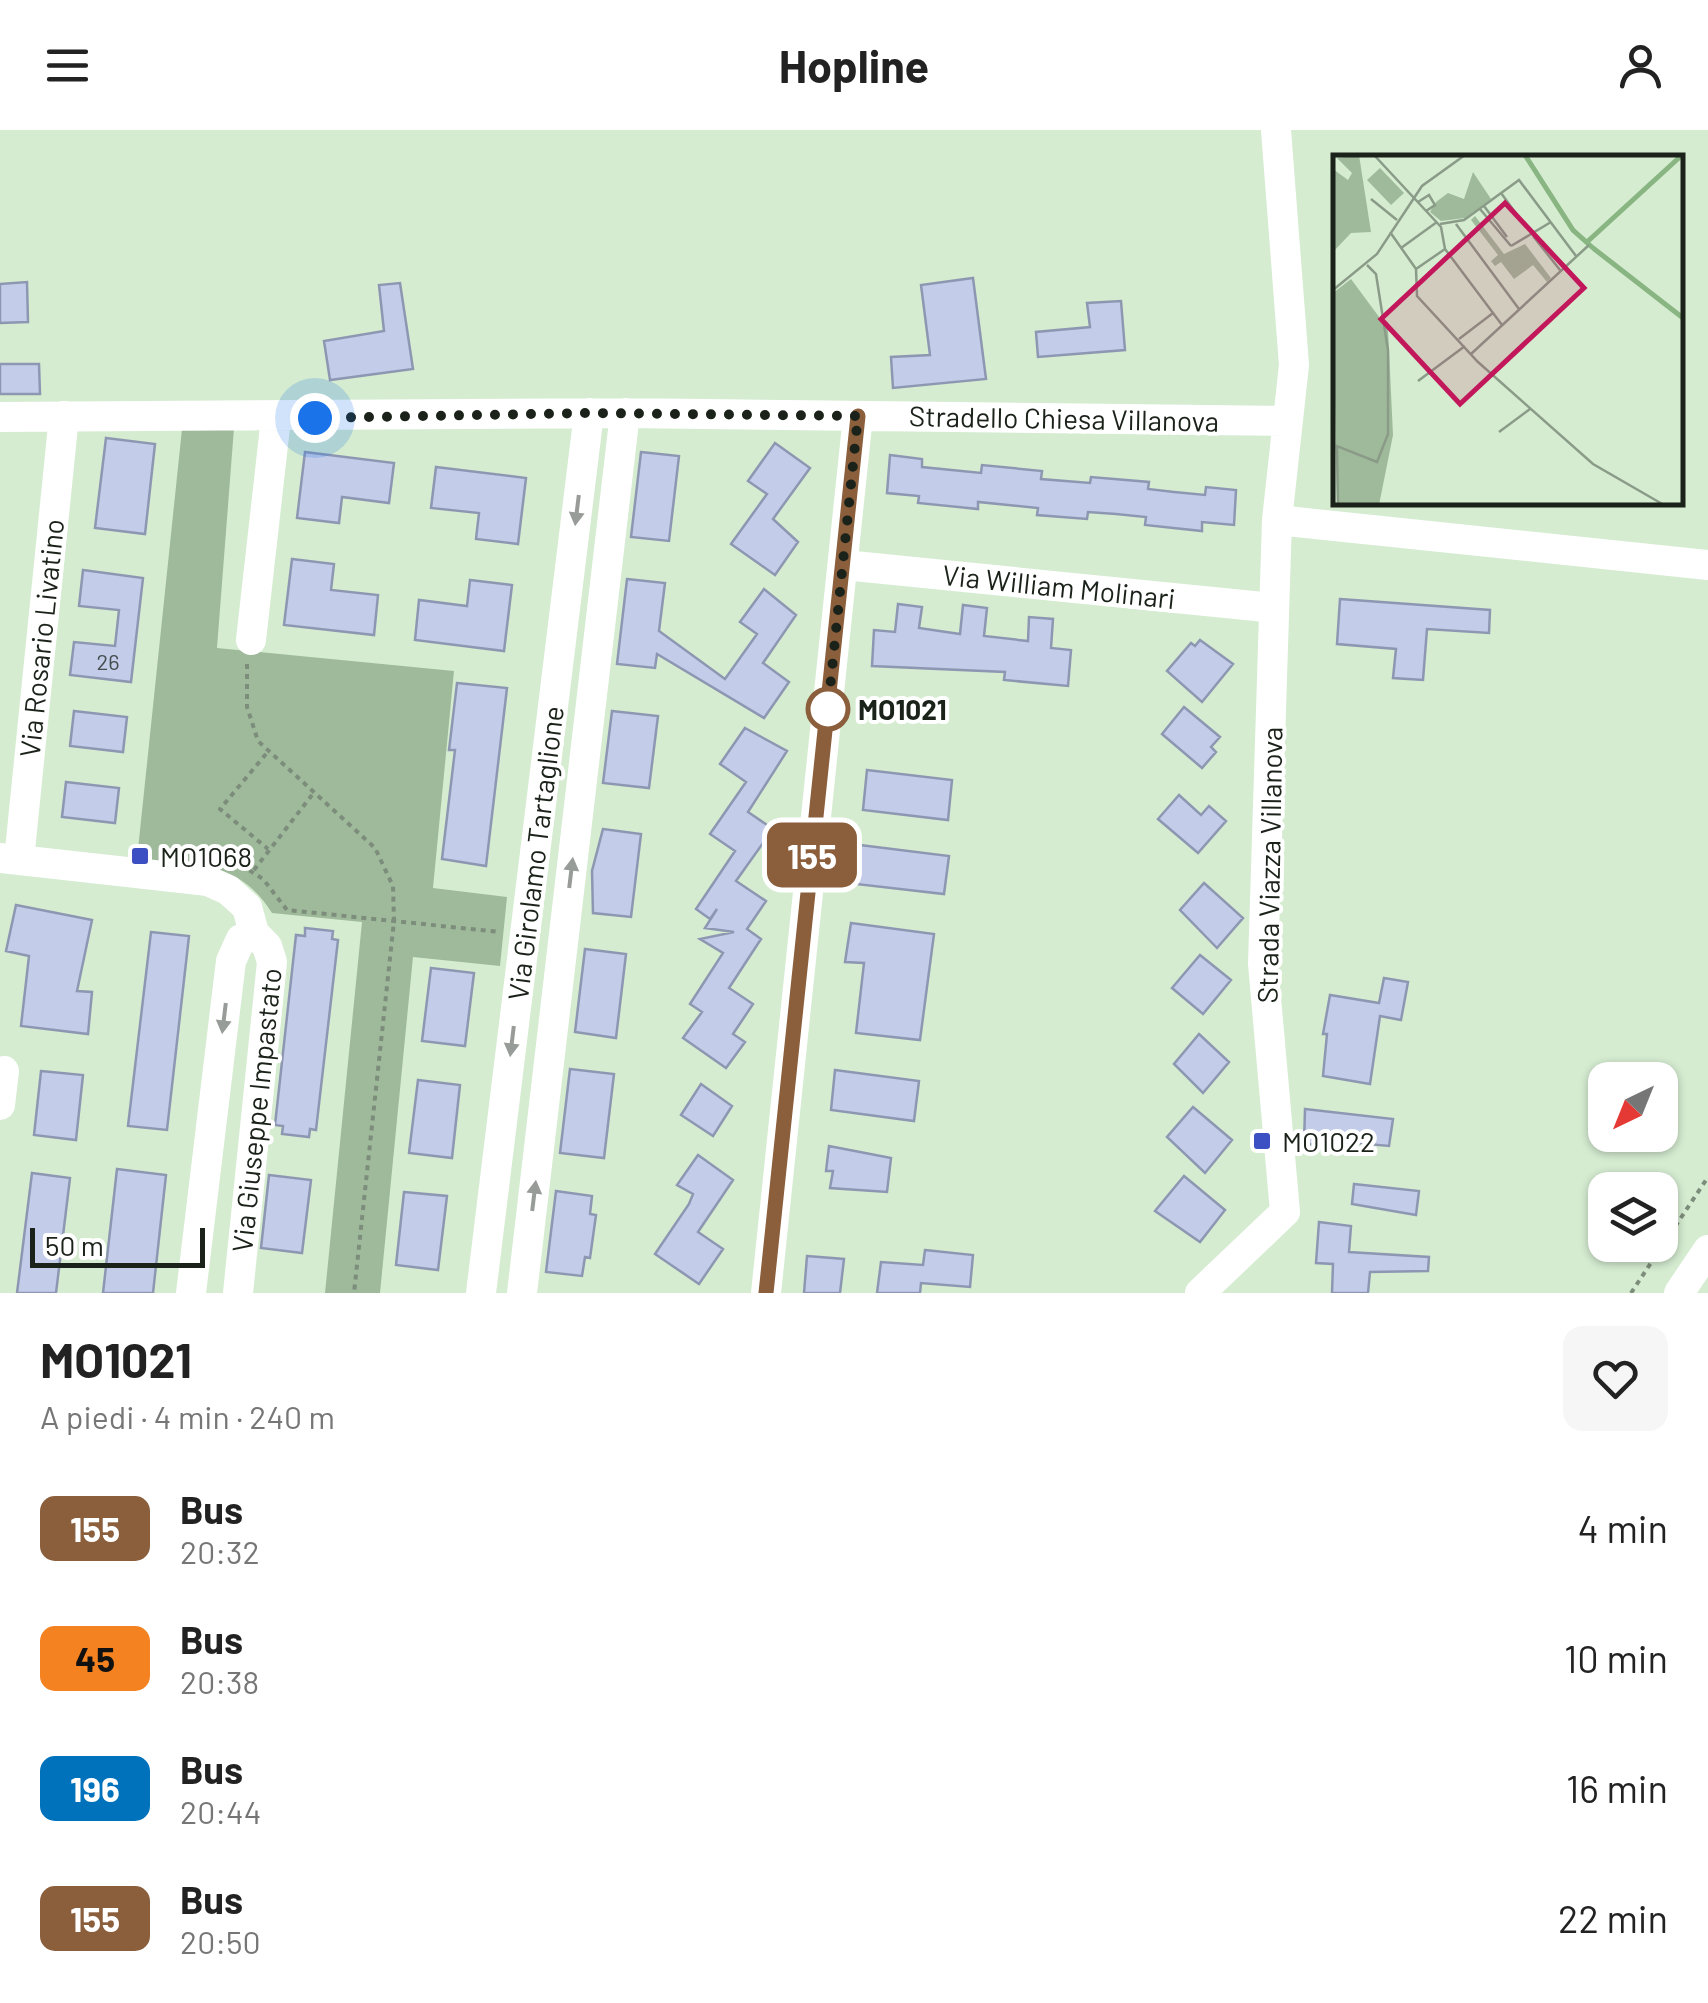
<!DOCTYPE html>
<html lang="it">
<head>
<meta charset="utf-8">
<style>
  :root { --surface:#fff; --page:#f6f6f6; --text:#222; --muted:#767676 }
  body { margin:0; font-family:Barlow,sans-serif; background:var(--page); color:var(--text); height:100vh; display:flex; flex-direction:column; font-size:38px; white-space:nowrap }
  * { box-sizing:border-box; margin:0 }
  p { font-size:32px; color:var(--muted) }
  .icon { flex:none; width:55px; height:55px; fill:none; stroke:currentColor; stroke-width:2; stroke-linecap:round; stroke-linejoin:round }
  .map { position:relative; height:1163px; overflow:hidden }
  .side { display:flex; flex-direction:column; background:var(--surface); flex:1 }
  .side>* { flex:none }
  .badge { padding:0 20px; border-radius:15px; font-size:35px; line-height:65px }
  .needle { width:65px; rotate:223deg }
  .tools { position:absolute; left:1588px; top:932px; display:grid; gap:20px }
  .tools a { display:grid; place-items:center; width:90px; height:90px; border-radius:20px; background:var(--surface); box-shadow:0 2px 8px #0004; font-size:50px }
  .scale { position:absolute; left:30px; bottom:25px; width:175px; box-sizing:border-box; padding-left:10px; border:5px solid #1a2219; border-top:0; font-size:28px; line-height:35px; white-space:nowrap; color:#1a2219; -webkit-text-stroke:8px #fff; paint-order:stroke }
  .you { position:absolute; width:50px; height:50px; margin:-25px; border:8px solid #fff; border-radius:50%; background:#1a73e8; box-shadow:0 0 0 15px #1a73e833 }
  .map>.badge { position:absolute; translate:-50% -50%; box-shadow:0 0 0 5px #fff }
  .round { display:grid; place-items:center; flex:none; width:105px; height:105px; border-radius:20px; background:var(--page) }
  .summary { display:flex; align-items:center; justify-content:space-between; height:170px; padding:0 40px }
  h1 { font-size:48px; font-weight:700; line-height:75px }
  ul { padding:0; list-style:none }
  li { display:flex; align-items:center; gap:30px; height:130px; padding:0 40px }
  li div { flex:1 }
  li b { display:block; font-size:38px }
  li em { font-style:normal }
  li .badge { min-width:110px; font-weight:700; text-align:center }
  header { display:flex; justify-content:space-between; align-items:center; height:130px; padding:0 40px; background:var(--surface); font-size:45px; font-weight:700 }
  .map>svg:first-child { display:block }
  .green { fill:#9fba9b }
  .building { fill:#c3cdea; stroke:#8e97b2; stroke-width:2.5 }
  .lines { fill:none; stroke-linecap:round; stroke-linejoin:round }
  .path { stroke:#7d8d7b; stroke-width:4; stroke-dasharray:5 5; stroke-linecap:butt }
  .minor { stroke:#fff; stroke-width:30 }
  .oneway { fill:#989c98 }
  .line-casing { stroke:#fff; stroke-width:22 }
  .line { stroke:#8b5e3c; stroke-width:15 }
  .walk { stroke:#1a2219; stroke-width:10; stroke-dasharray:0 18 }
  .stop-dot { fill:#fff; stroke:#8b5e3c; stroke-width:5 }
  .poi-dot { fill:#3d50c3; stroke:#fff; stroke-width:4 }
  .labels { text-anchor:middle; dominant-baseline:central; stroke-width:8; stroke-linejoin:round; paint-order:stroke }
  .number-label { font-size:22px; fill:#444d4d }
  .street-label { font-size:28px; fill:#1a2219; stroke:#fff }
  .stop-label { font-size:28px; font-weight:bold; fill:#1a2219; stroke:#fff; text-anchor:start }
  .poi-label { font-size:28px; fill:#1a2219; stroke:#fff; text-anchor:start }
  .inset-river { fill:none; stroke:#89b582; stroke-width:5 }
  .inset-road { fill:none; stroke:#8a9b87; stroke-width:2.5 }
  .view { fill:#c2185b; fill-opacity:0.15; stroke:#c2185b; stroke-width:5 }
  .inset-edge { fill:none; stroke:#1a2219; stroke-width:5 }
</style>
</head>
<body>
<header><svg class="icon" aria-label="menu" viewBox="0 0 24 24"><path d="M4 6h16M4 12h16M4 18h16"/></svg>Hopline<svg class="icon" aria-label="person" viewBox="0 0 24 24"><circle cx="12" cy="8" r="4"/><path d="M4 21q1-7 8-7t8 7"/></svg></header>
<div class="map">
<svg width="1708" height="1163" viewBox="0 0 1708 1163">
  <rect width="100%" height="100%" fill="#d5ecd1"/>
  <!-- green -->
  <path class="green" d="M234 298 217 518 454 541 433 758 507 767 500 836 413 827 380 1163H325L362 792 272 783C237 728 195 736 137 729L182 299Z"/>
  <!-- building -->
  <path class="building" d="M973 148 986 249 893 258 891 227 930 225 921 155Z
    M27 152 28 192 0 193V154Z
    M400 153 413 239 330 250 324 211 384 201 379 155Z
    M1121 171 1125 220 1038 227 1036 202 1090 197 1087 173Z
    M0 234H39L40 264H0Z
    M106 308 155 314 145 404 95 398Z
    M775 313 810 338 773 389 798 412 775 445 731 414 767 364 748 351Z
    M305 322 394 333 389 373 342 367 339 393 297 388Z
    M641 322 679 326 669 411 631 407Z
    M890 325 922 329V337L981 343 982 335 1042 341 1041 349 1090 353 1091 347 1149 352 1148 359 1174 362 1205 365 1206 357 1236 360 1234 395 1202 392V401L1145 395 1146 387 1116 384 1088 382 1087 389 1037 385 1038 378 978 372V379L918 373 919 366 887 363Z
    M436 337 526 348 518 414 476 409 479 383 431 378Z
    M292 429 334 434 331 460 378 465 374 505 284 495Z
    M83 440 143 448 131 552 70 545 74 512 115 516 119 480 79 476Z
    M627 449 665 453 659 501 725 549 757 504 740 492 764 459 796 485 763 533 789 552 764 588 657 524 655 538 617 534Z
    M470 450 512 455 504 521 415 510 419 470 467 476Z
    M1340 469 1490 480 1489 503 1427 499 1423 550 1393 548 1396 519 1337 514Z
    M898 474 922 477 919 498 960 504 963 475 987 478 984 506 1028 511 1029 487 1053 489 1051 518 1071 520 1068 556 1004 550 1005 542 872 536 874 500 895 502Z
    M1200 510 1233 534 1202 572 1167 541 1191 513 1195 516Z
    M457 553 507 558 486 736 442 729 455 620H449Z
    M1184 577 1220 607 1211 617 1216 622 1202 638 1162 604Z
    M74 581 127 587 123 622 70 616Z
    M612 581 658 586 649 658 603 653Z
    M745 598 787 621 748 682 773 699 736 751 766 771 747 799 761 809 729 858 753 874 733 904 745 912 726 938 683 908 702 882 690 874 723 823 700 809 734 802 705 798 717 779 710 789 696 779 735 721 710 704 746 652 720 634Z
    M867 640 952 650 948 690 863 680Z
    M66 652 119 658 115 693 62 687Z
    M1179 665 1201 685 1209 676 1226 691 1198 723 1158 689Z
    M603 699 641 704 631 787 593 783 592 741Z
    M860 715 949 726 944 764 856 754Z
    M1204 753 1243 788 1217 818 1180 780Z
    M16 775 92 790 77 861 92 862 88 904 21 896 29 826 6 821Z
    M851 793 934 804 920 910 856 903 864 833 845 832Z
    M305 798 333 801 332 809 338 810 316 1000 310 999 309 1007 282 1004 283 996 275 995 296 805 305 806Z
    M151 802 189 806 167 1000 128 996Z
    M585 819 626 824 616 908 575 902Z
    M1200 825 1231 850 1203 884 1172 858Z
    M431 838 474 843 465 916 422 911Z
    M1384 848 1408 852 1401 890 1380 886 1370 954 1323 946 1327 904H1323L1330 865 1379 873Z
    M1199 904 1229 932 1203 963 1174 934Z
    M570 939 614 944 604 1028 560 1023Z
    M835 940 919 951 914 991 831 980Z
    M41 941 83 945 76 1010 34 1005Z
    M418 950 460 955 452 1028 409 1023Z
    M701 954 732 976 713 1006 681 985Z
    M1193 977 1232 1010 1205 1043 1167 1007Z
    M1305 979 1393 989 1389 1016 1324 1010V1015L1304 1014Z
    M829 1016 891 1028 887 1062 830 1058 833 1041H826Z
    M698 1025 733 1050 698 1102 723 1119 699 1154 655 1124 689 1074 693 1064 677 1055Z
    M117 1039 166 1045 153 1163H103Z
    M32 1043 70 1048 56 1163H17Z
    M269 1045 311 1050 302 1123 261 1118Z
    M1184 1046 1225 1080 1200 1112 1155 1081Z
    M1354 1054 1419 1061 1416 1085 1352 1074Z
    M556 1061 592 1066 590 1084 596 1085 590 1128 585 1127 582 1146 546 1142Z
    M404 1062 447 1066 438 1140 396 1135Z
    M1319 1092 1351 1096 1349 1122 1429 1127 1428 1141 1370 1142 1368 1163H1332L1333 1134 1316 1133Z
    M925 1120 973 1125 970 1157 921 1153 920 1163H877L881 1132 923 1135Z
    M807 1126 844 1129 840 1163H804Z"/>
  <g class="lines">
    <!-- path -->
    <path class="path" d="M247 534V577L258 611 375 718 393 756 394 791 354 1163
      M266 624 220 679 268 719
      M241 735 263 749 287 780 500 802
      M254 740 312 665
      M1631 1163 1708 1047"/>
    <!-- minor -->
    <path class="minor" d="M0 287 625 283 1288 291
      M1277 390 1708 435
      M844 435 1274 478
      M251 510 276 288
      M0 728 208 751 228 760 247 777 254 803 267 816 272 832 238 1163
      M19 730 64 286
      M0 975 4 941
      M191 1163 231 831 241 809 254 803
      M481 1163 589 283
      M522 1163 625 283
      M766 1163 858 286
      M1200 1163 1285 1082 1263 834 1277 390 1294 235 1276 0
      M1679 1163 1708 1120"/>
  </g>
  <!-- one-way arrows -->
  <defs><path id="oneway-solid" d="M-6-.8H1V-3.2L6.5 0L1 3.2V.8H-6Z" transform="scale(2.5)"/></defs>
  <g class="oneway">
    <use href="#oneway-solid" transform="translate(577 380) rotate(97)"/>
    <use href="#oneway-solid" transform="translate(571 743) rotate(-83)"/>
    <use href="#oneway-solid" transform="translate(224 888) rotate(97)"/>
    <use href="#oneway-solid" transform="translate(512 911) rotate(97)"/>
    <use href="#oneway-solid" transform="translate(534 1066) rotate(-83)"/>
  </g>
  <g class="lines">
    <!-- line casing -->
    <g class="line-casing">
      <path id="line" d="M766 1163 858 286"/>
    </g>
    <!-- line -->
    <use href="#line" class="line"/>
    <!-- walk -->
    <path class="walk" d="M315 288 589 283 858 286 827 588 828 579"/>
  </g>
  <!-- markers -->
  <circle class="stop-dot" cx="828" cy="579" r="20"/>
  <g class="poi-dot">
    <rect x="130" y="716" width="20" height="20" rx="5"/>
    <rect x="1252" y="1001" width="20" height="20" rx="5"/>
  </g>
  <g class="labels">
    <!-- number labels -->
    <g class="number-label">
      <text x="108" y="531">26</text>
    </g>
    <!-- street labels -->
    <g class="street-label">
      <text transform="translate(1064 288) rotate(1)">Stradello Chiesa Villanova</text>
      <text transform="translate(1059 456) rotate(6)">Via William Molinari</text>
      <text transform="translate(41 508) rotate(-84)">Via Rosario Livatino</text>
      <text transform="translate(535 723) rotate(-83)">Via Girolamo Tartaglione</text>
      <text transform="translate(1269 735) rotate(-89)">Strada Viazza Villanova</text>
      <text transform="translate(256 980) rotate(-84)">Via Giuseppe Impastato</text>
    </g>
    <!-- stop labels -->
    <g class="stop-label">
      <text x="858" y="579">MO1021</text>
    </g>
    <!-- poi labels -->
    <g class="poi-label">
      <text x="160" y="726">MO1068</text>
      <text x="1282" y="1011">MO1022</text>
    </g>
  </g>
  <!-- overview -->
  <g transform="translate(1333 25)">
    <rect width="350" height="350" fill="#d5ecd1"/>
    <path d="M26 0 38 77 18 78 0 97V14L15 25 19 18 4 3ZM47 13 71 38 58 50 34 25ZM140 17 158 44 132 63 108 66 97 57 103 47 115 38 131 44ZM142 61 171 99 192 89 218 123 214 127 200 110 181 124 168 107 162 111 158 106 165 100 138 65ZM18 124 55 174 60 280 46 350H4L0 138Z" fill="#9fba9b"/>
    <path class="inset-river" d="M192 0 240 75 260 93M254 87 349 0M260 93 350 163"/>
    <path class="inset-road" d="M41 0 108 72 112 94 169 170M168 38 187 64M38 44 64 65M85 47 96 40 102 50 93 56M151 51 174 82M147 54 178 91M107 69 131 65 186 25 243 101M123 69 186 154M57 77 83 114 84 141 145 207 260 309 331 350M200 81 227 115M178 91 218 67M68 93 104 67M83 114 112 94M0 135 44 99 89 31 132 0M126 184 160 158M138 199 256 90M85 226 132 191M166 277 197 254M5 350 4 291 44 307 55 279V195L43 119 34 110"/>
    <path class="view" d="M172 48 251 133 127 249 48 164Z"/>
    <rect width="350" height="350" class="inset-edge"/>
  </g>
</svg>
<div class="tools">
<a><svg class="needle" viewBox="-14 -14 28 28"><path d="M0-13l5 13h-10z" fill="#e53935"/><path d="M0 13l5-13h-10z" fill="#767676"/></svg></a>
<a><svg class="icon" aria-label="layers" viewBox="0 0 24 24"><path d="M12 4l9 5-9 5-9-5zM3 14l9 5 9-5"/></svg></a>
</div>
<div class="scale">50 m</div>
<div class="you" style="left:315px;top:288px"></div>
<b class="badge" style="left:812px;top:725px;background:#8b5e3c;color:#fff">155</b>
</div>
<section class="side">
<div class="summary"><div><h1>MO1021</h1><p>A piedi · 4 min · 240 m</p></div><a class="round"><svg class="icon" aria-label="heart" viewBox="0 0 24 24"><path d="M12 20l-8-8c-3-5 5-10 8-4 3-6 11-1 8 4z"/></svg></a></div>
<ul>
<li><span class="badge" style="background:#8b5e3c;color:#fff">155</span><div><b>Bus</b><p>20:32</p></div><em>4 min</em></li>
<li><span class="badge" style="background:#f58220;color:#111">45</span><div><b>Bus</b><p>20:38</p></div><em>10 min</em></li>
<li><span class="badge" style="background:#0072bc;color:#fff">196</span><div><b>Bus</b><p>20:44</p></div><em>16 min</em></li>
<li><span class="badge" style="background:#8b5e3c;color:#fff">155</span><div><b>Bus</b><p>20:50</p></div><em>22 min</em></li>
</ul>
</section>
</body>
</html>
